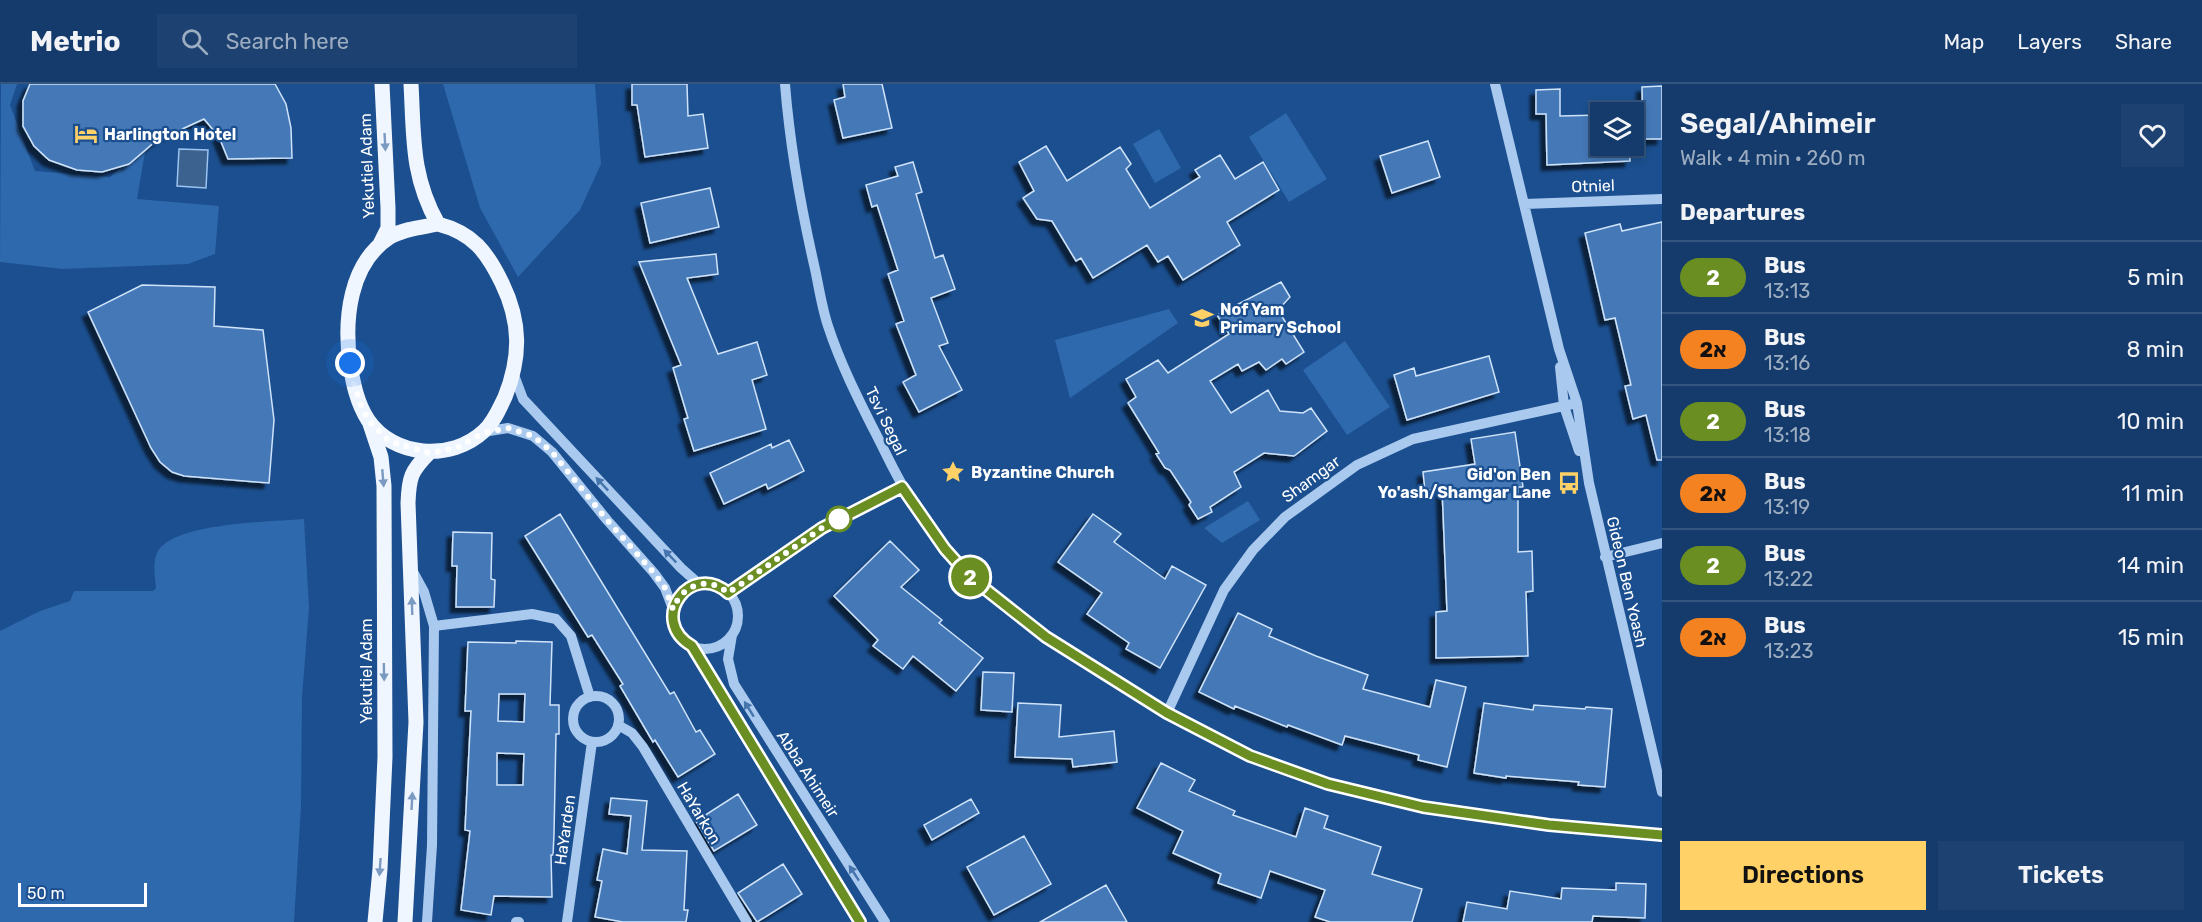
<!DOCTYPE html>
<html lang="en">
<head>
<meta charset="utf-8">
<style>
  :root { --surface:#143b6b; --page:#1d4271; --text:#f1f3f6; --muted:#9dadc1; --line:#33557e; --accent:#ffd166 }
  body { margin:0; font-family:Rubik,Heebo,sans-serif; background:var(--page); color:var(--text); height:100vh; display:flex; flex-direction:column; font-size:22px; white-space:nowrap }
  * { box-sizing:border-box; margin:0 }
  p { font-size:20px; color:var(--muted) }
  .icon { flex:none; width:33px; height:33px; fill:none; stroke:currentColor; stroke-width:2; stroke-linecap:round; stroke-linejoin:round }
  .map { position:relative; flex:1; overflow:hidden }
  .details { display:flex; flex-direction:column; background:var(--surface); width:540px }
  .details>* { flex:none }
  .badge { padding:0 12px; border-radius:20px; font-size:21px; line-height:39px }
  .controls { position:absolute; left:1590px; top:18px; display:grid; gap:12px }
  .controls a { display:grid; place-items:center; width:54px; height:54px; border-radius:0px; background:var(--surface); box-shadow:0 3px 9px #0003,0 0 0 2px var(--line); font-size:30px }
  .scale { position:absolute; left:18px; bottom:15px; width:129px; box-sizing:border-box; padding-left:6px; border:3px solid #fff; border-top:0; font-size:16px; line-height:21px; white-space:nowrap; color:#fff; -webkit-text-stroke:4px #1b4f8f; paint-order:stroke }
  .you { position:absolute; width:30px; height:30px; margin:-15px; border:4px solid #fff; border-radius:50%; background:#1a73e8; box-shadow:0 0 0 9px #1a73e833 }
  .map>.badge { position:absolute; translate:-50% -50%; box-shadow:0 0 0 3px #fff }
  h2 { padding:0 18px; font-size:22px; line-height:54px }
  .round { display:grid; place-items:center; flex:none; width:63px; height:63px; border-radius:0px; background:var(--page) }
  .head { display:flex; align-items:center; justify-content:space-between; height:102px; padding:0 18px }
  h1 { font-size:28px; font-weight:600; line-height:45px }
  .button { display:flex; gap:12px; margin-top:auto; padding:12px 18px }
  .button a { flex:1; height:69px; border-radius:0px; background:var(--accent); color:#111; font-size:24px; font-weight:600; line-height:69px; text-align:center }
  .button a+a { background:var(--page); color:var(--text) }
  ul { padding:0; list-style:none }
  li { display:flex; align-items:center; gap:18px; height:72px; padding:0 18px; border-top:2px solid var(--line) }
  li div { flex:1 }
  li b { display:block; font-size:22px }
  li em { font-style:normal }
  li .badge { min-width:66px; font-weight:700; text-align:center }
  header { display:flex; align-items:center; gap:36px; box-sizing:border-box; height:84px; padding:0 30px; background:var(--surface); border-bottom:2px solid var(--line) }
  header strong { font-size:28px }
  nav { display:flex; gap:33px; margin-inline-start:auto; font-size:21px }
  .search { width:420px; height:54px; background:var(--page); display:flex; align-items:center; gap:15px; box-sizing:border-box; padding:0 21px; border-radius:0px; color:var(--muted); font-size:22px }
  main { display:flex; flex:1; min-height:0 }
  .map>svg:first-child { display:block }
  .green { fill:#2e69ad }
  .water { fill:#3c6290; stroke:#9cc4f0; stroke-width:1.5 }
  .building { fill:#4478b7; stroke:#cfe3fa; stroke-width:1.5; fill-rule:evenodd; filter:url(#shadow) }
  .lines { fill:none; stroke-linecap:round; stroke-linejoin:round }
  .minor { stroke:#a9c9ee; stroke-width:10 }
  .major { stroke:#f0f6ff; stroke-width:15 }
  .oneway { fill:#7b9ac1 }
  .oneway2 { fill:#4674ac }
  .line-casing { stroke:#fff; stroke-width:14 }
  .line { stroke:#6b8e23; stroke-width:9 }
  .walk { stroke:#fff; stroke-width:6; stroke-dasharray:0 10.8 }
  .stop-dot { fill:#fff; stroke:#6b8e23; stroke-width:3 }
  .labels { text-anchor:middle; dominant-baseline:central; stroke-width:4.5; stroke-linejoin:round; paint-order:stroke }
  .poi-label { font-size:16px; font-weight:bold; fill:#fff; stroke:#1b4f8f; text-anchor:start }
  .street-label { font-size:16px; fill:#fff; stroke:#1b4f8f }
</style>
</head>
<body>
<header>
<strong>Metrio</strong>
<div class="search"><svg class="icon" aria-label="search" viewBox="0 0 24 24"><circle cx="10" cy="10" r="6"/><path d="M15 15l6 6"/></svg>Search here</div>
<nav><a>Map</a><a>Layers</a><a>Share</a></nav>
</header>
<main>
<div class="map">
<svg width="1662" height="838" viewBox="0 0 1662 838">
  <defs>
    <filter id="shadow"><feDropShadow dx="-5.5" dy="5.5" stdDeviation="1.5" flood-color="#0009"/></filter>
  </defs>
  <rect width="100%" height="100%" fill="#1b4f8f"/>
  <!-- green -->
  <path class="green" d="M1 0H17L10 21 35 87 110 93 146 62 137 115 219 122 215 170 188 180 63 185 0 178Z
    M443 0H595L601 80 580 126 518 193 480 124Z
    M1286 29 1327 95 1289 118 1249 53Z
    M1159 45 1181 84 1155 99 1133 60Z
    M1169 225 1178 239 1070 314 1055 256Z
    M1345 257 1390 323 1347 351 1303 286Z
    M1248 417 1260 436 1222 459 1204 444Z
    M304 435 309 524 302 613 301 722 294 838H0V547L40 527 70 517 74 507H153L156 504C155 493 152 477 158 467 175 438 272 438 304 435Z"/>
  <!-- water -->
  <path class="water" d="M179 65 208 66 206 104 177 102Z"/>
  <!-- building -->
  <path class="building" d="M30 0H275L286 20 291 44 292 74 228 75 219 53 204 35 156 57 129 80 102 88 77 86 49 76 34 62 23 42V17Z
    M632 0H687L688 32 703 30 708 64 645 73 637 21H632Z
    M843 0H882L892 44 843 54 834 16 845 13Z
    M1662 2V55H1643L1642 3Z
    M1560 5V32L1600 31V62H1629L1630 77 1547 81 1546 30H1536V6Z
    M1428 57 1440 93 1392 109 1380 72Z
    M1046 62 1067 97 1120 63 1131 80 1126 85 1150 124 1200 93 1195 86 1220 71 1235 95 1263 78 1279 106 1227 138 1240 161 1183 196 1168 172 1158 178 1147 161 1093 194 1081 174 1076 177 1052 137 1037 135 1023 114 1034 107 1019 78Z
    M913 78 922 108 916 110 935 174 943 171 955 205 931 214 948 259 939 262 962 306 919 328 903 298 916 291 896 240 904 237 888 190 898 186 877 121 872 123 866 101 898 92 895 83Z
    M710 104 719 143 650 159 641 119Z
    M1662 138V376H1657L1646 331 1633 335 1625 302 1631 301 1615 234 1605 236 1585 149 1620 140 1622 147Z
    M716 170 718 190 687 194 718 270 757 258 767 291 752 296 766 345 694 367 684 335 688 334 673 284 681 281 639 178Z
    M1281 198 1290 213 1278 226 1304 268 1286 280 1282 275 1266 286 1259 278 1242 287 1238 280 1210 297 1231 329 1268 306 1280 327 1303 329 1311 324 1327 347 1294 372 1264 369 1234 388 1241 403 1210 423 1212 428 1198 435 1189 421 1191 418 1170 386 1165 384 1156 370 1159 369 1128 319 1136 313 1126 295 1158 276 1168 289 1229 250 1217 231Z
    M142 201 215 203 214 242 263 246 274 336 269 399 184 392 172 388 160 378 151 364 88 228Z
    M1489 272 1499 308 1407 336 1394 291 1414 284 1416 292Z
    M1515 348 1523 403H1518V468L1532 467 1533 507 1526 508 1528 572 1436 574V528L1447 527 1442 404 1425 407 1423 388 1475 380 1471 355Z
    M789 356 804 387 768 405 766 400 724 420 710 389 771 360 772 364Z
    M560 430 670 610 674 608 696 648 700 646 715 670 678 693 655 656 653 658 620 602 623 600 592 551 588 553 525 452Z
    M1093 430 1121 450 1114 458 1165 495 1172 482 1206 501 1160 584 1126 565 1129 559 1087 530 1102 509 1058 478Z
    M453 448 492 449 491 495 495 496 494 523H456L457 482H452Z
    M890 457 919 486 901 503 942 536 939 539 983 574 956 607 913 572 903 585 873 562 878 556 834 512Z
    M1238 529 1272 545 1269 552 1316 572 1368 591 1363 605 1430 623 1436 596 1466 603 1447 683 1418 676 1419 671 1345 652 1342 661 1288 641 1287 643 1235 622 1234 625 1199 608Z
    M516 557 552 558 550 621H559V650H556L554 750 553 771H551L552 813 494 812 491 831 461 826 470 747 465 746 471 627H465L468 558 516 559ZM499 610H525L524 638 498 637ZM497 669 524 670 523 701H497Z
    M983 588 1014 589 1012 628 981 626Z
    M1018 619 1061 621 1059 653 1114 647 1117 678 1073 683 1072 675 1015 673Z
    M1484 619 1533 626 1534 621 1585 625 1586 623 1612 625 1605 703 1578 701 1579 698 1506 692V694L1474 689Z
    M1161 679 1195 696 1189 707 1235 727 1233 731 1296 753 1305 724 1328 732 1324 744 1381 763 1372 790 1422 805 1412 838H1330L1315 833 1325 806 1270 787 1261 814 1218 799 1221 790 1173 769 1183 747 1137 724Z
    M738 710 757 741 714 767 696 737Z
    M611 714 647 717 642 766 687 767 684 826H688L686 838H623L595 833 602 797 597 796 603 765 627 770 631 732 609 730Z
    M971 715 979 729 932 756 924 741Z
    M1024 752 1051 800 994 831 967 783Z
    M783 780 802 810 757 838 738 809Z
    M1616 799 1646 800 1645 834 1593 832 1592 838H1463L1467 818 1507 825 1510 807 1561 815 1562 804 1616 806Z
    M1106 801 1127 838H1040Z"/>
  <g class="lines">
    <!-- minor -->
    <path class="minor" d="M785 0C790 63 801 124 815 185 819 204 822 224 828 242 842 285 864 326 884 366 905 409 936 462 972 494 1015 534 1064 565 1114 596 1158 623 1202 651 1250 672 1375 727 1527 740 1662 751
      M1495 0 1559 265 1577 319 1589 399 1662 708
      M1525 120 1662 115
      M1560 283 1564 322 1579 367
      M514 291 523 315 681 484 699 500
      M483 348 508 344 533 352 552 368 607 436 654 489 665 504 673 525
      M1605 473 1662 459
      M412 486 424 508 434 542 432 761 427 838
      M672 532a33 33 0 1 1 66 0a33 33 0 1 1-66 0Z
      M728 509 822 444 902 403
      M434 542 532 530 556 535 571 552 590 613
      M732 551 728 575 734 600 885 838
      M692 562 860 838
      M573 635a23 23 0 1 1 46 0a23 23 0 1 1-46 0Z
      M1167 629 1224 506 1253 466 1285 433 1357 381 1413 355 1577 319
      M618 641 632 649 643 663 747 838
      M516 838H519
      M567 838 592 658"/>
    <!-- major -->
    <path class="major" d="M411 0C414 53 411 92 438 140
      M438 140C473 149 487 168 502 199 521 238 521 273 505 313 499 325 494 338 484 347 451 378 393 373 368 336 357 319 353 299 350 280 344 236 349 179 390 153 403 145 423 143 438 140Z
      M380 160 388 144V124L382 0
      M370 340 381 373 384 402 385 673 380 785 375 838
      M405 838 416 638 408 419C409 393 411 387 429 369"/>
  </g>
  <!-- one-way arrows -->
  <defs><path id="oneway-solid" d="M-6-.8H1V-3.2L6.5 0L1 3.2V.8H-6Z" transform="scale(1.5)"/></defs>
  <g class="oneway">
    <use href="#oneway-solid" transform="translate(385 58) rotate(87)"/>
    <use href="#oneway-solid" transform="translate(383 394) rotate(85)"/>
    <use href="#oneway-solid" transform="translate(412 522) rotate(-92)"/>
    <use href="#oneway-solid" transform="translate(384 588) rotate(89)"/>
    <use href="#oneway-solid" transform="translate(412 717) rotate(-87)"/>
    <use href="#oneway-solid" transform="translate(380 783) rotate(94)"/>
  </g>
  <g class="oneway2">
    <use href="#oneway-solid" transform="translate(602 400) rotate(-133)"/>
    <use href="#oneway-solid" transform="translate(670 472) rotate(-134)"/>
    <use href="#oneway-solid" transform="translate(749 625) rotate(-122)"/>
    <use href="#oneway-solid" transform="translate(854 789) rotate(-123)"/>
  </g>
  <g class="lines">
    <!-- line casing -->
    <g class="line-casing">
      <path id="line" d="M860 838 692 562C647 536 691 476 728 509L822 444 902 403 945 465 970 493 1046 553 1167 629 1250 672 1328 700 1423 723 1549 741 1662 751"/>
    </g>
    <!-- line -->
    <use href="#line" class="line"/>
    <!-- walk -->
    <path class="walk" d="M350 279 354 300 361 321 369 337 389 357 429 369 457 364 483 349 508 344 533 352 552 368 607 436 654 489 665 504 673 525C682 501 708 491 728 509L822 444 842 434 839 435"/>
  </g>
  <!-- icons -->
  <defs>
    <g id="hotel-bare" transform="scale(1.8)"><path d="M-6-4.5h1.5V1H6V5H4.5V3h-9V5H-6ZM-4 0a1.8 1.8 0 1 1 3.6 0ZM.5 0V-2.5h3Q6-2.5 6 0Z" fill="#ffd166" stroke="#1b4f8f" stroke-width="2.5" paint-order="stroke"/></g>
    <g id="school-bare" transform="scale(1.8)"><path d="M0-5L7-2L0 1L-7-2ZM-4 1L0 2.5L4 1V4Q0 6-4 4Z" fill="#ffd166" stroke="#1b4f8f" stroke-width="2.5" paint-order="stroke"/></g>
    <g id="sight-bare" transform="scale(1.8)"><path d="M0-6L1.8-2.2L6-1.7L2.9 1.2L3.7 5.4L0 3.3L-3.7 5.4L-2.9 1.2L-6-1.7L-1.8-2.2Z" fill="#ffd166" stroke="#1b4f8f" stroke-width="2.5" paint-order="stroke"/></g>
    <g id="bus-bare" transform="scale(1.8)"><path d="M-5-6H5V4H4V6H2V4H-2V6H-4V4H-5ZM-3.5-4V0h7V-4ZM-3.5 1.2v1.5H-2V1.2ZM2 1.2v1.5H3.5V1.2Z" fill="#ffd166" stroke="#1b4f8f" stroke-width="2.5" paint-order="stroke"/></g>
  </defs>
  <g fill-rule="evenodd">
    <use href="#hotel-bare" x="86" y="50"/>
    <use href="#school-bare" x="1202" y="234"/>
    <use href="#sight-bare" x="953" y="388"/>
    <use href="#bus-bare" x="1569" y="399"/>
  </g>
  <!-- markers -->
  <circle class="stop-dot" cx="839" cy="435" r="12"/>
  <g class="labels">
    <!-- poi labels -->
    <g class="poi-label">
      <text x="104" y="50">Harlington Hotel</text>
      <text x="1220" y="225">Nof Yam<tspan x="1220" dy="18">Primary School</tspan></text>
      <text x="971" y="388">Byzantine Church</text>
      <text x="1551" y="390" text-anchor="end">Gid'on Ben<tspan x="1551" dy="18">Yo'ash/Shamgar Lane</tspan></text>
    </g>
    <!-- street labels -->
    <g class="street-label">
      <text transform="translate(367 82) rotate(-92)">Yekutiel Adam</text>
      <text transform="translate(1593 102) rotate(-2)">Otniel</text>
      <text transform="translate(886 337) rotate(64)">Tsvi Segal</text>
      <text transform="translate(1311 395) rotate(-36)">Shamgar</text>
      <text transform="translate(1627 498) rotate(77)">Gideon Ben Yoash</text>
      <text transform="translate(366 587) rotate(-90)">Yekutiel Adam</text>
      <text transform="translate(808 690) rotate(57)">Abba Ahimeir</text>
      <text transform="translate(699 729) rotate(59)">HaYarkon</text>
      <text transform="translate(565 746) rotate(-82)">HaYarden</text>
    </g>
  </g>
</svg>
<div class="controls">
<a><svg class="icon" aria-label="layers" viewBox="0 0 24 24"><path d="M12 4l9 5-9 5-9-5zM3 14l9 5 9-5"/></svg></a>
</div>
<div class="scale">50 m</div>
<div class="you" style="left:350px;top:279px"></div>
<b class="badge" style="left:970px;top:493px;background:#6b8e23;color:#fff">2</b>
</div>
<section class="details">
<div class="head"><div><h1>Segal/Ahimeir</h1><p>Walk · 4 min · 260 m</p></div><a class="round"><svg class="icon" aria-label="heart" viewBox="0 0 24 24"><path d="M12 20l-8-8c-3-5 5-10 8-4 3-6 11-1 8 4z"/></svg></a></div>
<h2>Departures</h2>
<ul>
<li><span class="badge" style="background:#6b8e23;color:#fff">2</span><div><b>Bus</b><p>13:13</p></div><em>5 min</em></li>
<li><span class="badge" style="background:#f58220;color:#111">2א</span><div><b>Bus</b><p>13:16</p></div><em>8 min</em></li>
<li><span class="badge" style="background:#6b8e23;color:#fff">2</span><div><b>Bus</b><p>13:18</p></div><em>10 min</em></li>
<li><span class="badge" style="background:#f58220;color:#111">2א</span><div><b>Bus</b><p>13:19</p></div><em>11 min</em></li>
<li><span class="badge" style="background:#6b8e23;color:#fff">2</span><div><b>Bus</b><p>13:22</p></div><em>14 min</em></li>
<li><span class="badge" style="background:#f58220;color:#111">2א</span><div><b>Bus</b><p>13:23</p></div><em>15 min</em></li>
</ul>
<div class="button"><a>Directions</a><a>Tickets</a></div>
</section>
</main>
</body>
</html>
